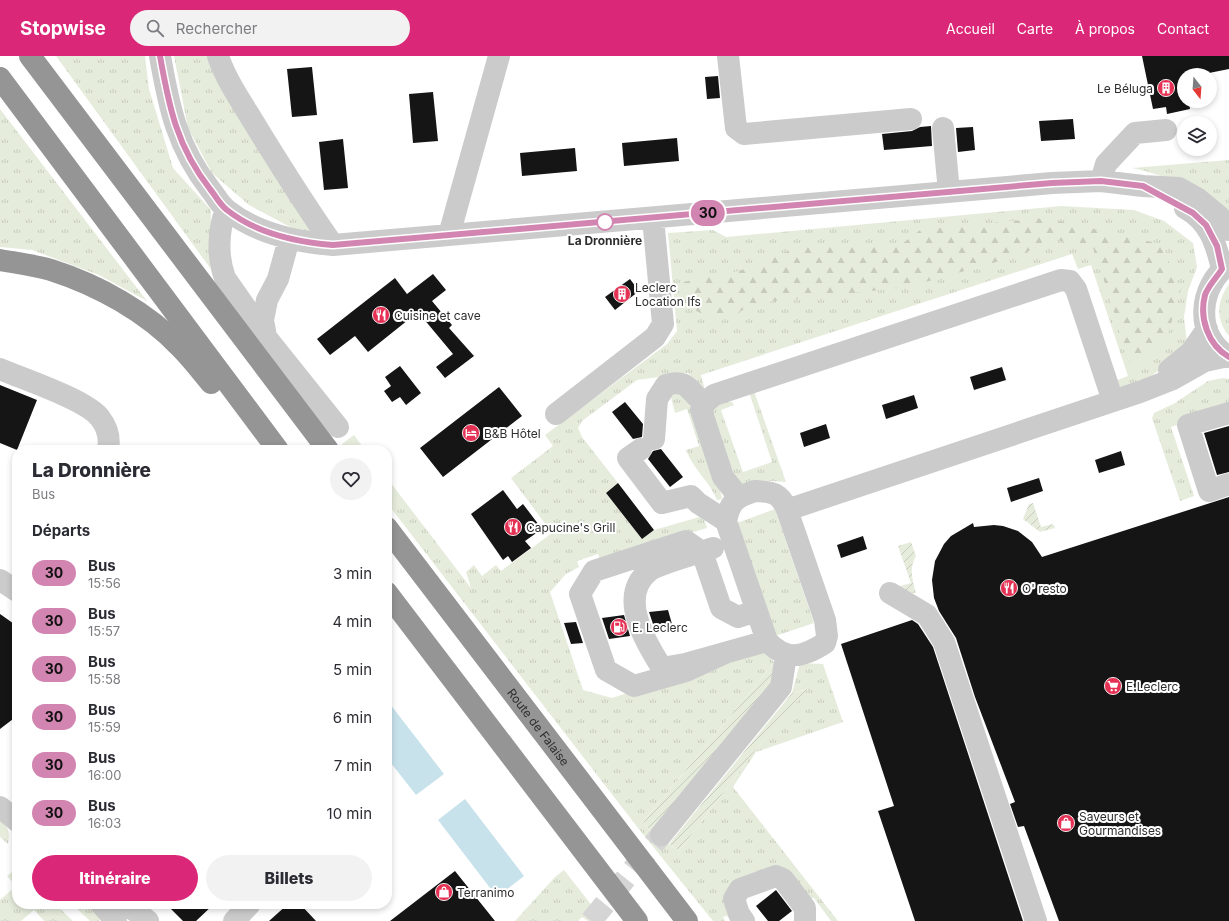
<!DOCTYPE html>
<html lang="fr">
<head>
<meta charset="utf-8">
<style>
  :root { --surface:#fff; --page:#f2f2f3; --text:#2b2b33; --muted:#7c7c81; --accent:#db2777 }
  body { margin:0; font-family:Inter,sans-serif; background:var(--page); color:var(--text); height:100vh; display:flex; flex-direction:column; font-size:15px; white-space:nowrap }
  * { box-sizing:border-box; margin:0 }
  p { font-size:13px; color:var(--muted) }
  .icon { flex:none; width:22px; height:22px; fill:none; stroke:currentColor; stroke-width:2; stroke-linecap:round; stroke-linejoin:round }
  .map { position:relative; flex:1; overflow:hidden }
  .side { position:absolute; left:12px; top:389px; width:380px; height:464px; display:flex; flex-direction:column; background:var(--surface); border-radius:16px; box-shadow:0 2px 6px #0003 }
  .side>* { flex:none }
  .badge { padding:0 8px; border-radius:13px; font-size:14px; line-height:26px }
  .needle { width:26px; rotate:163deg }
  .controls { position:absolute; left:1177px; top:12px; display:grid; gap:8px }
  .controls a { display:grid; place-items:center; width:40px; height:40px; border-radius:50%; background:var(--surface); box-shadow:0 2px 6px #0003; font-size:20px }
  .map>.badge { position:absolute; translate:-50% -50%; box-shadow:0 0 0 2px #fff }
  h2 { padding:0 20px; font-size:15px; line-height:36px }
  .round { display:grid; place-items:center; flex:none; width:42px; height:42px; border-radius:21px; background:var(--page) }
  .summary { display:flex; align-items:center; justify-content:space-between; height:68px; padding:0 20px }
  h1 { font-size:19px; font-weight:800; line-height:30px }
  .cta { display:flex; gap:8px; margin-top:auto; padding:8px 20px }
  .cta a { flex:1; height:46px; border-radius:24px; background:var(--accent); color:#fff; font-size:16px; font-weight:800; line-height:46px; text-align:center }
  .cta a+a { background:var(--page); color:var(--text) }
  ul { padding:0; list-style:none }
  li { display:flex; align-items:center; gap:12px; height:48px; padding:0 20px }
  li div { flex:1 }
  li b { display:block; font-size:15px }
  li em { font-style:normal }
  li .badge { min-width:44px; font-weight:700; text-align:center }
  header { display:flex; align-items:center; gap:24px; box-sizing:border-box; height:56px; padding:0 20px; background:var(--accent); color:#fff }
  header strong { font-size:19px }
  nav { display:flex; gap:22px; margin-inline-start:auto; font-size:14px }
  .search { width:280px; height:36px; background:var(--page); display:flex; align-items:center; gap:10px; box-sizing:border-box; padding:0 14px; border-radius:22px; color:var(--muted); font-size:15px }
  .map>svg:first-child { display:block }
  .grass { fill:url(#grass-tufts) }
  .forest { fill:url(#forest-firs) }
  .garden { fill:url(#garden-furrows) }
  .water { fill:#c8e2ec }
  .building { fill:#151515 }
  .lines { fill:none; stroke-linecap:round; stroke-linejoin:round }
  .minor-tunnel { stroke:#d5d5d5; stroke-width:22; stroke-dasharray:22 11; stroke-linecap:butt }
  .minor { stroke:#cbcbcb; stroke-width:22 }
  .highway { stroke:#959595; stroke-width:22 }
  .line-casing { stroke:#fff; stroke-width:9 }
  .line { stroke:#d285b1; stroke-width:6 }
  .stop-dot { fill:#fff; stroke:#d285b1; stroke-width:2 }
  .labels { text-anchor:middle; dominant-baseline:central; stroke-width:4; stroke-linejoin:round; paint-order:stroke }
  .poi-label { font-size:12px; fill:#2e2e2e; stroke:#fff; text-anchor:start }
  .stop-label { font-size:12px; font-weight:bold; fill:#2e2e2e; stroke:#fff }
  .street-label { font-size:12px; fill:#2e2e2e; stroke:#fff }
</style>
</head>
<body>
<header>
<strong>Stopwise</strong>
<div class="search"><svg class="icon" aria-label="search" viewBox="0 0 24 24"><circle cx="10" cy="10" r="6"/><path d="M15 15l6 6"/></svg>Rechercher</div>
<nav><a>Accueil</a><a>Carte</a><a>À propos</a><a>Contact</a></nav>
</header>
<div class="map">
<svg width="1229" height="865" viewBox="0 0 1229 865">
  <defs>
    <pattern id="grass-tufts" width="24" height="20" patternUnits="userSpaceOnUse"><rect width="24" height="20" fill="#e6ecdc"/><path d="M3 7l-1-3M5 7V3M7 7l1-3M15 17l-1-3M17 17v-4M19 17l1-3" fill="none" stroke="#c6cbbd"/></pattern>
    <pattern id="forest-firs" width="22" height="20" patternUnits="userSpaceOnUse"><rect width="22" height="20" fill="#e6ecdc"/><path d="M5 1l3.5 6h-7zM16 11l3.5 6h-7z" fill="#c6cbbd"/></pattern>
    <pattern id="garden-furrows" width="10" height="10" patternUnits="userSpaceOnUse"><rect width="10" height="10" fill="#e6ecdc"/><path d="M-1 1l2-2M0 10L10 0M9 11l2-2" fill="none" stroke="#c6cbbd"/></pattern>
  </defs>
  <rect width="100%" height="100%" fill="#fff"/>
  <!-- grass -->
  <path class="grass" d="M56 0H145L149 33 173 112 211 154 210 212Z
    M174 0H207L318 178 294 173 249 149 212 117 188 72Z
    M0 53 147 245 99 219 32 194 0 191Z
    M1229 104V155C1197 135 1170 120 1132 112Z
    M1061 150 1134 154 1164 165 1193 187 1197 211 1188 235 1184 261 1187 287 1178 302 1137 329 1127 333 1118 330 1115 325 1128 320 1091 209 1078 213 1072 198 701 319 705 334 688 317 637 324 582 365 578 372 582 381 618 427 606 437 642 483 654 474 703 460 707 472 600 504 598 498 577 505 579 511 566 518 550 536 583 634 612 642 767 592 774 607 643 766 652 777 679 795 755 695 807 633 792 637 800 607 823 608 843 666 756 696 733 731 838 865H831L814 842H810L789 816 734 827 738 864 726 860 723 861 725 865H713L638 772 387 447V422L471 532 466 516 474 509 482 520 496 509 501 515 552 477 511 422 553 390 545 379 667 288 677 275 668 177 713 174 726 181Z
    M1229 228V280C1215 263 1217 245 1229 228Z
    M1223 322 1229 323V352L1171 371 1194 440 1180 445 1152 362 1154 357 1175 347 1208 325Z
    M686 335 720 434 722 443 717 444C710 426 693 413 686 394L699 390 687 353 675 357 670 338Z
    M754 335 786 426 771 425 742 429 735 423 711 356 713 349 726 345 732 346 734 349 721 354 743 416 772 406 749 336Z
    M354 379 365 394H346L342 388Z
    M775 453 814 567 775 580 737 467Z
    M0 764C9 771 10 777 8 788L0 781Z
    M17 812V848H55L73 865H44L34 854 21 865H0V844L16 830 7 820Z
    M564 814 604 865H588L582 861 578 865H515L555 821Z
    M72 848H92L100 863 99 865H90Z"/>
  <!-- forest -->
  <path class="forest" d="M1045 162 1161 188 1181 233 1166 285 1133 316 1094 193 1049 182 1024 198 908 231 757 247 719 266 678 246V227L739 215 796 192 902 188 920 174Z"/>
  <!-- garden -->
  <path class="garden" d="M1033 447 1041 471 1053 468 1055 472 1040 476 1023 463 1029 448Z
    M911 486 916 500C909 511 912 524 916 537L905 538 897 531 911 527 898 490Z
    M774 607 773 626 652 777 643 766Z
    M808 633 755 695 679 795 669 788 792 637Z"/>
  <!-- water -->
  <path class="water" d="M387 644 444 718 416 739 387 702Z
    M465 743 524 820 497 841 438 764Z"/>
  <!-- building -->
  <path class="building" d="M1142 0H1229V13L1199 19H1184V45H1191L1189 46 1190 53 1167 58 1166 51 1153 53Z
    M312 11 317 59 292 61 287 13Z
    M718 20 720 42 707 43 705 21Z
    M433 36 438 85 413 87 409 38Z
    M1073 63 1075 83 1041 85 1039 65Z
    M931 70 932 90 884 94 882 78 912 75 920 71Z
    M973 71 975 94 958 96 956 72Z
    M677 82 679 105 624 110 622 87Z
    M343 83 348 132 324 134 319 86Z
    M575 92 577 115 522 120 520 97Z
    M433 218 446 234 432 245 452 269 449 272 474 300 445 322 436 311 453 298 418 256 368 296 355 280 330 299 317 283 395 222 407 238Z
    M630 223 639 235 615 254 605 241Z
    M400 310 421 337 406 349 400 341 392 346 384 335 391 330 385 321Z
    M1002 311 1006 324 974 334 970 321Z
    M0 329 37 344 17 394 0 387Z
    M499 331 522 360 443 421 420 392Z
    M914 339 918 352 886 363 882 349Z
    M625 346 643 368 642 381 633 383 612 356Z
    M826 368 830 382 804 391 800 377Z
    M1229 370V416L1217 419 1204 377Z
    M661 393 683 421 670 431 648 403 653 395Z
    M1121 395 1125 409 1099 417 1095 404Z
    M1039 422 1043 435 1011 446 1007 432Z
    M618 427 654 474 642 483 606 437Z
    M503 434 517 453 523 448 542 473 525 485 531 492 512 506 508 500 503 504 471 458Z
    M1229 441V865H1059L1024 770 1018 771 1010 748 1015 746 975 641 956 582 939 555 934 542 932 524 935 505 944 488 951 480 973 467 974 471 994 469 1003 470 1018 475 1032 486 1042 501Z
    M863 480 867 493 841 502 837 489Z
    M668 554 674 575 656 577 649 556Z
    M0 558 17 570V660L0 673Z
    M624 559 630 580 609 583 602 562Z
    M912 564 918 568 933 591 1023 865H915L878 755 894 750 841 588Z
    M576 566 583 587 571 588 564 567Z
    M455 815 495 865H390Z
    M776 834 792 855 779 865H768L756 850Z
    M166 848H214L196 865H183Z
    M288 848H300L316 865H269Z"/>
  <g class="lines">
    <!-- minor-tunnel -->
    <path class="minor-tunnel" d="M591 865 661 779"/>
    <!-- minor -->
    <path class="minor" d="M160 0C169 51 177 91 210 133 215 139 220 149 227 154 257 178 296 186 333 189L1052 127 1101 125 1143 130 1179 132 1197 142 1220 161 1229 174
      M218 0C227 27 245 51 259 75 283 114 307 152 333 189
      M728 0 736 72 744 78 911 63
      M943 72 949 136
      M1101 125 1106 108 1135 77 1166 74
      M1185 152C1209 165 1216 187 1222 213
      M226 153C218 174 217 201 225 222L266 281 338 371
      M449 179 499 0
      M1229 208C1198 230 1194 281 1229 301
      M266 281 263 264 267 244 278 223 289 183
      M0 313C23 323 87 344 100 362 108 372 110 383 108 394
      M1169 314 1191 296 1207 273
      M1229 357 1188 369 1209 435 1229 428
      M556 358 655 281 663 268 653 162
      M654 383 657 343 666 329C690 322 688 337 705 347
      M641 393 628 402 662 447 691 440 698 447 726 465
      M755 435C772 436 780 436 787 454L825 564 827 580 825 587C802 602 786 605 767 585L726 465C730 445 736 441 755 435Z
      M738 440 723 421 701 354 705 347 714 339 1061 224 1070 225 1076 233 1113 345
      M787 454 1140 336 1173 323 1205 305 1228 300
      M713 492C699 497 658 508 649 515 617 540 646 587 662 612L685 608 767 585
      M0 524 17 535
      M890 537 927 559 944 586 1036 865
      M725 597 686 615 634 630 606 614 580 538 594 515 686 485 702 496 721 552 738 561 756 555
      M0 751 17 765
      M661 779 781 631 786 599
      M101 848 116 865
      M126 848 148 865
      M234 865 250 848
      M744 865 739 858 734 843 740 833 776 820 783 823 805 852V865"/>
    <!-- highway -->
    <g class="highway">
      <path d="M30 0 328 394"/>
      <path d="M0 22 278 394"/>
      <path d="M0 204C17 207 34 209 51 214 98 229 147 256 181 292 192 303 201 315 211 327"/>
      <path id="s1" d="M387 472 687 865"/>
      <path d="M387 537 637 865"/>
    </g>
  </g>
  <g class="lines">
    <!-- line casing -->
    <g class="line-casing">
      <path id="line" d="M160 0C169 51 177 91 210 133 215 139 220 149 227 154 257 178 296 186 333 189L1052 127 1101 125 1143 130 1193 157 1206 169 1217 190 1222 213C1217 221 1208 230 1205 239 1199 262 1208 289 1229 301"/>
    </g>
    <!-- line -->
    <use href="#line" class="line"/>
  </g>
  <!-- icons -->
  <defs>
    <g id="building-disc" transform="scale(0.9)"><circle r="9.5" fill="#e53154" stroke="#fff"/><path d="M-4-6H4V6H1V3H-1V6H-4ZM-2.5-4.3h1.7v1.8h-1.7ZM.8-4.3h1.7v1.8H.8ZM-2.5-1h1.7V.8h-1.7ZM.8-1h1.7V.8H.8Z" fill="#fff"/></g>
    <g id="restaurant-disc" transform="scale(0.9)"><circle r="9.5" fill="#e53154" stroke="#fff"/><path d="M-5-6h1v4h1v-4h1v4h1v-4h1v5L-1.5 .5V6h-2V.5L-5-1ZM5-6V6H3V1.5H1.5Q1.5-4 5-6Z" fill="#fff"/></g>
    <g id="hotel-disc" transform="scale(0.9)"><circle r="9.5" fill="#e53154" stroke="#fff"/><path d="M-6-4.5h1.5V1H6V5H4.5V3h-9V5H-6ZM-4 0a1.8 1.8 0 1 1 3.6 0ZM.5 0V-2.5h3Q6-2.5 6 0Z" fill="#fff"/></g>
    <g id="fuel-disc" transform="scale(0.9)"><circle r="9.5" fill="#e53154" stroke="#fff"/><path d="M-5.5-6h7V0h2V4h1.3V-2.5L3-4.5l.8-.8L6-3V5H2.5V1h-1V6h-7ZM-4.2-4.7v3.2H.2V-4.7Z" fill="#fff"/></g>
    <g id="supermarket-disc" transform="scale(0.9)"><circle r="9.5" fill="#e53154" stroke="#fff"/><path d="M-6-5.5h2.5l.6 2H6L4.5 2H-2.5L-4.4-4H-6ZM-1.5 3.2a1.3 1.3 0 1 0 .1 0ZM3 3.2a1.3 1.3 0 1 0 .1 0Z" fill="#fff"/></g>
    <g id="shop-disc" transform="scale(0.9)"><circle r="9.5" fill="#e53154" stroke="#fff"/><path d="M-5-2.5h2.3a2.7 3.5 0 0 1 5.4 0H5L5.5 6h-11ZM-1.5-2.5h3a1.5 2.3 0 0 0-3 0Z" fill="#fff"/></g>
  </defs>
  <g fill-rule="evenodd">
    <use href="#building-disc" x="1166" y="32"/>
    <use href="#building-disc" x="622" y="238"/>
    <use href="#restaurant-disc" x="381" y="259"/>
    <use href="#hotel-disc" x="471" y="377"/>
    <use href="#restaurant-disc" x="513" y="471"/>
    <use href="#restaurant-disc" x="1009" y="532"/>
    <use href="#fuel-disc" x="619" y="571"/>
    <use href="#supermarket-disc" x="1113" y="630"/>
    <use href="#shop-disc" x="1066" y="767"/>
    <use href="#shop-disc" x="444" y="836"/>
  </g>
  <!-- markers -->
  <circle class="stop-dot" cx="605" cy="166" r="8"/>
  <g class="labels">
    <!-- poi labels -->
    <g class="poi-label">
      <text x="1153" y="32" text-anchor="end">Le Béluga</text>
      <text x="635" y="231">Leclerc<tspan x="635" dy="14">Location Ifs</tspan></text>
      <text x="394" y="259">Cuisine et cave</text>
      <text x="484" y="377">B&amp;B Hôtel</text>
      <text x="526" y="471">Capucine's Grill</text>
      <text x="1022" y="532">O' resto</text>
      <text x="632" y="571">E. Leclerc</text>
      <text x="1126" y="630">E.Leclerc</text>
      <text x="1079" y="760">Saveurs et<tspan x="1079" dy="14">Gourmandises</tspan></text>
      <text x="457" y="836">Terranimo</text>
    </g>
    <!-- stop labels -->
    <g class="stop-label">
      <text x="605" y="184">La Dronnière</text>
    </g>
    <!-- street labels -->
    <g class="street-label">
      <text stroke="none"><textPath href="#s1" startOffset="250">Route de Falaise</textPath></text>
    </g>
  </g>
</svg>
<div class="controls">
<a><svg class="needle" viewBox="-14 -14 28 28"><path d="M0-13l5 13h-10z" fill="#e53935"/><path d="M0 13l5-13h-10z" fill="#7c7c81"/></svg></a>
<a><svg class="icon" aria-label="layers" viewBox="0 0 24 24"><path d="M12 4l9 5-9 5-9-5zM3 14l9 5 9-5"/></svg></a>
</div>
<b class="badge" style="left:708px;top:157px;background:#d285b1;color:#111">30</b>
<section class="side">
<div class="summary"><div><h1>La Dronnière</h1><p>Bus</p></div><a class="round"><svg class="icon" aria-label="heart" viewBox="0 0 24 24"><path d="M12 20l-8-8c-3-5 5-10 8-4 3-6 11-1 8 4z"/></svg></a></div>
<h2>Départs</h2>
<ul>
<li><span class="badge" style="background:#d285b1;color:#111">30</span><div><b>Bus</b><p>15:56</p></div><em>3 min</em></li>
<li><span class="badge" style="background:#d285b1;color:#111">30</span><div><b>Bus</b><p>15:57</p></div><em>4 min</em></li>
<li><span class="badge" style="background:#d285b1;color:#111">30</span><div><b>Bus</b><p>15:58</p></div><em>5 min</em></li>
<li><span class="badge" style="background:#d285b1;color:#111">30</span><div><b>Bus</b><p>15:59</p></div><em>6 min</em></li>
<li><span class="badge" style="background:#d285b1;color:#111">30</span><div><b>Bus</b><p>16:00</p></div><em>7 min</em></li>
<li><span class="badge" style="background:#d285b1;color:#111">30</span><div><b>Bus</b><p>16:03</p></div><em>10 min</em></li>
</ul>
<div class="cta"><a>Itinéraire</a><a>Billets</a></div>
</section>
</div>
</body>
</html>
